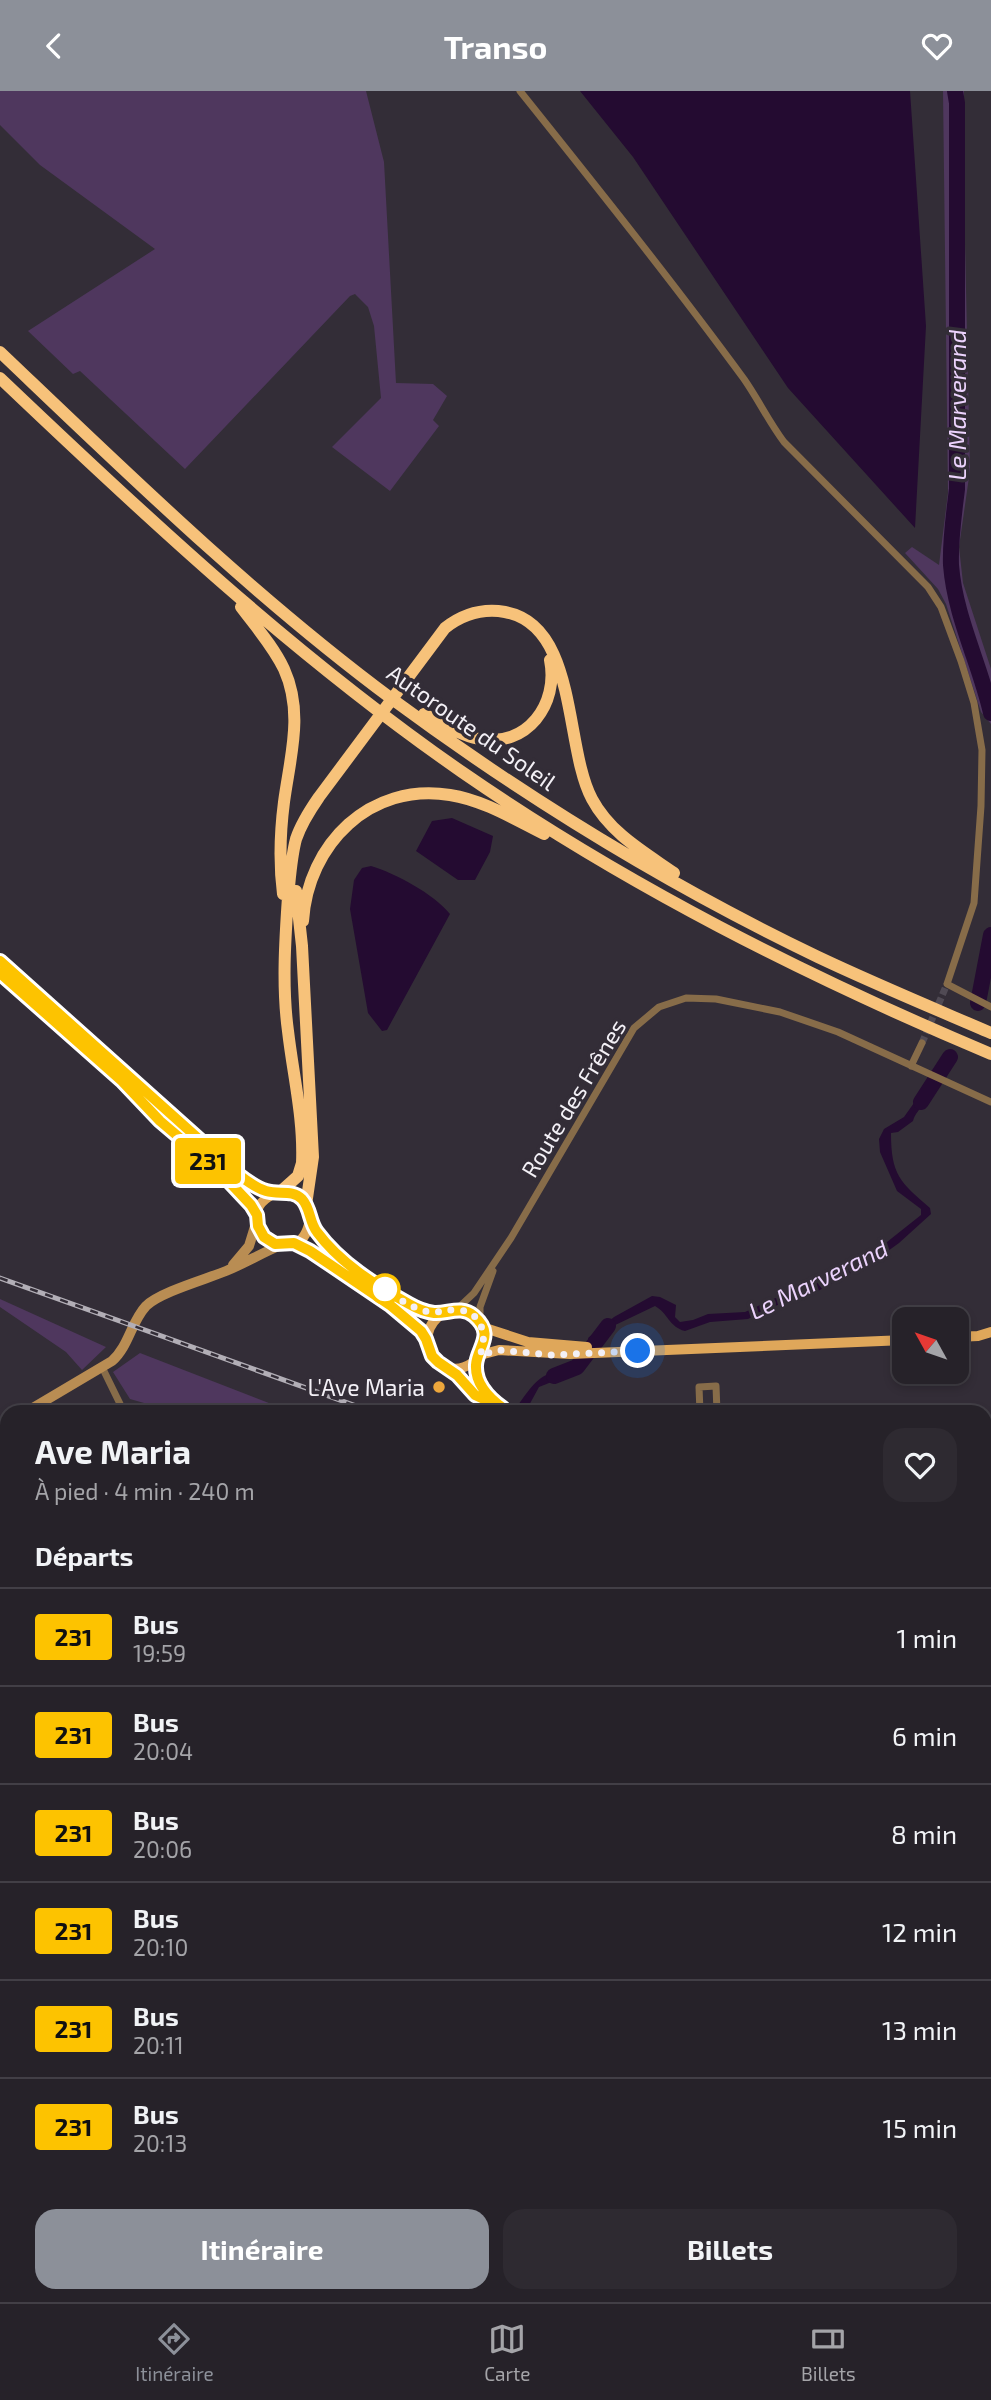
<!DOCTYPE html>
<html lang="fr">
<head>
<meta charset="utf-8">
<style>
  :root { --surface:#262229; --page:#2e2a31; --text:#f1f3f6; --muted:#a4a4a8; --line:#423f46; --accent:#8c9099 }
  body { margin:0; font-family:"Exo 2",sans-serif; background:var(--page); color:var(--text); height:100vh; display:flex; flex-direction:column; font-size:26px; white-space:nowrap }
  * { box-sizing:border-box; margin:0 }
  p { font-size:23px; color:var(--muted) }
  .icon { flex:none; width:38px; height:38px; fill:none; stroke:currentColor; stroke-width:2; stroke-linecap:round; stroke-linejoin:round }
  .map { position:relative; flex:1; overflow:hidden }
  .sheet { position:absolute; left:0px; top:1314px; width:992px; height:898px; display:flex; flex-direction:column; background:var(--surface); border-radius:21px 21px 0 0; box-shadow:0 4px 10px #0003,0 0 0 2px var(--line) }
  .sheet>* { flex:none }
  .badge { padding:0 14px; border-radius:5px; font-size:24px; line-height:46px }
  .needle { width:46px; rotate:310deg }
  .tools { position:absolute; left:892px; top:1216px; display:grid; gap:14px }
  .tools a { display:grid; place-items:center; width:77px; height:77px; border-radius:14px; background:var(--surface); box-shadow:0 4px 10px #0003,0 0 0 2px var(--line); font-size:35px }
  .you { position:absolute; width:35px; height:35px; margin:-18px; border:5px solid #fff; border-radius:50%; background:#1a73e8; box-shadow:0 0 0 10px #1a73e833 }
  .map>.badge { position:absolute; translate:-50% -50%; box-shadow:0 0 0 4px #fff }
  h2 { padding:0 35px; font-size:26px; line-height:63px }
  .round { display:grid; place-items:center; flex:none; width:74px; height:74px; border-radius:21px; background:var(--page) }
  .summary { display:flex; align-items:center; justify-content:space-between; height:119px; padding:0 35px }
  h1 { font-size:33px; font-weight:700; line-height:52px }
  .primary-button { display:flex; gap:14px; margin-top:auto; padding:14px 35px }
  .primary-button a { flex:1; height:80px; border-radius:21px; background:var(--accent); color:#fff; font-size:28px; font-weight:700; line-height:80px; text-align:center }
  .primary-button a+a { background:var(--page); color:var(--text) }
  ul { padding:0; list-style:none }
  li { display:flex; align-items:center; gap:21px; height:98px; padding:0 35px; border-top:2px solid var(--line) }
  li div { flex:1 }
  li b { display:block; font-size:26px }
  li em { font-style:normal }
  li .badge { min-width:77px; font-weight:700; text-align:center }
  header { display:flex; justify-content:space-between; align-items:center; height:91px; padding:0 35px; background:var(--accent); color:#fff; font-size:32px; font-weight:700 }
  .menu { display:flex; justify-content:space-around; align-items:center; height:98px; border-top:2px solid var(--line); background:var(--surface); font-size:19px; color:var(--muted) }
  .menu a { display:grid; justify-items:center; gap:4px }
  .menu .on { color:var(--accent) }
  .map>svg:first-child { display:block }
  .green { fill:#4f375e }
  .water { fill:#240b31 }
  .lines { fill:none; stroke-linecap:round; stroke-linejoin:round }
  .river { stroke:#240b31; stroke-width:16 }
  .street-tunnel { stroke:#504a54; stroke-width:7; stroke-dasharray:7 3.5; stroke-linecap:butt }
  .street { stroke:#876c49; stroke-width:7 }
  .secondary { stroke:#b98d53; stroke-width:10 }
  .primary { stroke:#dfa75a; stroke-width:10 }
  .highway { stroke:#f7c27a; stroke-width:12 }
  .rail-casing { stroke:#b2aeb6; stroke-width:5 }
  .rail { stroke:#332d37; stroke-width:2.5; stroke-dasharray:8; stroke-linecap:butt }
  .line-casing { stroke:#fff; stroke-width:16 }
  .line { stroke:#fdc300; stroke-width:10 }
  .walk { stroke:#f3f0f6; stroke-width:7; stroke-dasharray:0 12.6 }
  .stop-dot { fill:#fff; stroke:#fdc300; stroke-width:3.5 }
  .poi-dot { fill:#eea73c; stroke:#332d37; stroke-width:2.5 }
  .labels { text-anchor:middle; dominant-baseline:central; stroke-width:7; stroke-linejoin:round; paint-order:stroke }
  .street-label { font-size:23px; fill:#f3f0f6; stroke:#332d37 }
  .poi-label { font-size:23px; fill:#f3f0f6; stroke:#332d37; text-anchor:end }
  .water-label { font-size:24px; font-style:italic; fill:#ecd3fd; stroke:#332d37 }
</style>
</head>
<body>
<header><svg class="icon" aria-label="back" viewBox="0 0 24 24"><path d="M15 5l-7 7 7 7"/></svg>Transo<svg class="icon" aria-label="heart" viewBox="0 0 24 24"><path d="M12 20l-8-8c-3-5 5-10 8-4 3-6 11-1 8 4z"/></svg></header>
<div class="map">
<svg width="991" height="2211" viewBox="0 0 991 2211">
  <rect width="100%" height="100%" fill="#332d37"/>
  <!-- green -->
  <path class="green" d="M0 0H366L384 71 396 292 433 293 447 305 433 329 439 335 390 400 332 356 381 307 374 235 368 216 355 203 350 205 185 378 80 280 73 283 28 240 155 158 40 74 0 34Z
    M943 0H964V107L970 379 959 456 963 492 991 578V633L981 621 946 513 938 498 905 462 912 456 939 474 948 402Z
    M0 1208 106 1256 82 1279 66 1261 0 1216Z
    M140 1262 292 1321H155L151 1314 130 1308 113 1281Z
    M7 1639V2137L0 2141V1641Z
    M230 2205H549L554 2211H229L226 2208Z"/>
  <!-- water -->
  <path class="water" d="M580 0H910L926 235 915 437 788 297 633 66Z
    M452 727 493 745 490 761 475 789H458L416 760 432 730Z
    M371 775C395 782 434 803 450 823L387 939 382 940 368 922 350 818 354 789 362 777Z
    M933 993C935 1009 917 1015 913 1030L898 1041 891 1042C891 1084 900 1091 930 1117L931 1123 899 1152 881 1165 818 1200 772 1216 748 1228 710 1231 685 1240C669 1236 668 1222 655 1215L609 1237 604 1249H589L588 1247 614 1226 652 1205 660 1206 676 1214 675 1226 680 1231 693 1229 708 1223 745 1221 773 1208 810 1195 887 1151 921 1124V1118L897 1100 880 1061 879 1048 884 1038 904 1026 926 995Z
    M569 1275H572L574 1278 569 1284 539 1296 527 1318 518 1314C537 1288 537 1286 569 1275Z"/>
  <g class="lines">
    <!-- river -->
    <path class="river" d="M955 0 957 12V398C954 423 950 449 951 474 955 526 980 573 991 622
      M978 912 991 844
      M921 1011 950 966
      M554 1285 577 1276 608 1235"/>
    <!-- street-tunnel -->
    <path class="street-tunnel" d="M922 952 947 893"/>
    <!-- street -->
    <path class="street" d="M520 0C596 95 672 190 744 288 758 308 769 331 784 351L928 496 941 516 961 570 974 612 982 659 981 715 974 812 947 893 991 916
      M911 975 922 952
      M456 1219 474 1202 511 1147 634 937 659 916 686 907 716 908 780 921 838 941 991 1011
      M480 1231V1216L493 1180
      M102 1276 124 1321
      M700 1321 699 1296 716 1295 717 1321
      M985 1384 991 1343
      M0 1460 7 1466
      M985 1482 991 1485
      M802 2205 804 2211"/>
    <!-- secondary -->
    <path class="secondary" d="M233 1174 249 1155 257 1129
      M26 1321 112 1270C129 1255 131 1231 146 1215 160 1201 207 1188 226 1180 245 1172 262 1162 281 1154
      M0 1337 7 1333"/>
    <!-- primary -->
    <path class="primary" d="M0 870 239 1084C248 1091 256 1097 267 1100 279 1104 291 1098 302 1108 311 1118 309 1131 317 1142 341 1172 375 1195 409 1213 417 1217 425 1221 434 1222 449 1223 461 1214 474 1226 488 1237 488 1261 472 1272 440 1294 407 1246 443 1222
      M0 882 122 990 160 1030 220 1081 257 1124
      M276 1102C220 1126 299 1190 310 1129
      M294 1152C328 1168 405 1218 426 1248
      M482 1236 528 1251 587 1256
      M957 1246 978 1245 991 1241
      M480 1264 499 1259 570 1263 905 1249
      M477 1267C474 1284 482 1300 495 1311
      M446 1276 476 1304 516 1321
      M985 1766 991 1771"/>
    <!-- highway -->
    <path class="highway" d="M0 261C126 381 252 504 392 608 526 707 668 794 818 866 875 893 933 917 991 942
      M0 287C147 427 295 565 462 681 627 795 806 885 991 963
      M241 516C256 536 273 555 284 578 304 622 290 666 284 711 280 742 279 772 283 803
      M424 623C441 632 460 644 479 648 527 657 559 613 550 569
      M296 800 302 855 313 1066 306 1114
      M303 830C308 753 370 691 450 704 483 709 514 728 544 743
      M279 1102 298 1085 302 1072C304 1028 293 984 288 940 282 896 285 850 288 806 290 787 291 767 296 748 301 733 310 719 319 706L445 537C463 523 482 517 505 521 578 534 564 656 592 708 610 742 644 761 674 782"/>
    <!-- rail casing -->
    <g class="rail-casing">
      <path id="rail" d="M0 1187 373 1321
        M985 1573 991 1576"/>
    </g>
    <!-- rail -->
    <use href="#rail" class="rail"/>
  </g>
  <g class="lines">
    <!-- line casing -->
    <g class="line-casing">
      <path id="line" d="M0 870 239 1084C248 1091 256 1097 266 1100 279 1104 292 1098 302 1108 311 1118 309 1131 317 1141 340 1172 375 1194 409 1213 416 1217 425 1221 434 1222 448 1223 461 1214 474 1225 496 1244 477 1256 476 1274 475 1292 489 1307 503 1317L475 1304 457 1284 438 1271 432 1265 426 1248 421 1240 390 1214 310 1160 294 1152 275 1153 264 1146 258 1135 257 1124 251 1114 220 1081 160 1030 122 990 0 882"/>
    </g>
    <!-- line -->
    <use href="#line" class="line"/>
    <!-- walk -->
    <path class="walk" d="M385 1198 378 1194C391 1203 405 1213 421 1219 436 1224 444 1218 458 1219 482 1220 488 1245 480 1264L499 1259 551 1264 638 1260"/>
  </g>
  <!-- markers -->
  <circle class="stop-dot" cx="385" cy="1198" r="14"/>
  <circle class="poi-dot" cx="439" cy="1296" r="7"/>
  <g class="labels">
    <!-- street labels -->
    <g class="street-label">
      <text transform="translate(472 636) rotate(35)">Autoroute du Soleil</text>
      <text transform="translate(573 1007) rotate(-59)">Route des Frênes</text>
    </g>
    <!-- poi labels -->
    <g class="poi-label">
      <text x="425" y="1296">L'Ave Maria</text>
    </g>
    <!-- water labels -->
    <g class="water-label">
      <text transform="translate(956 314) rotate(-90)">Le Marverand</text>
      <text transform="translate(818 1188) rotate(-26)">Le Marverand</text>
    </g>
  </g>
</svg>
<div class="tools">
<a><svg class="needle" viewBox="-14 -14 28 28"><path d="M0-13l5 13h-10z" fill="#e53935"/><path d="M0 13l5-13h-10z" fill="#a4a4a8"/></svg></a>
</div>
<div class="you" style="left:638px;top:1260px"></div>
<b class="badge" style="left:208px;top:1070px;background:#fdc300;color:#111">231</b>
<section class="sheet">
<div class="summary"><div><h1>Ave Maria</h1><p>À pied · 4 min · 240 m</p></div><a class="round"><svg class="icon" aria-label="heart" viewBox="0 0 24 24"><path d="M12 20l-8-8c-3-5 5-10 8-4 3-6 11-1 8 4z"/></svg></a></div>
<h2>Départs</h2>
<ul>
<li><span class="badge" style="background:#fdc300;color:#111">231</span><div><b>Bus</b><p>19:59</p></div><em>1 min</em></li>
<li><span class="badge" style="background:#fdc300;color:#111">231</span><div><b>Bus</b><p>20:04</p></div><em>6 min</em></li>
<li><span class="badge" style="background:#fdc300;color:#111">231</span><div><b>Bus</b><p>20:06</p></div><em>8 min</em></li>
<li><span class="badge" style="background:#fdc300;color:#111">231</span><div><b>Bus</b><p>20:10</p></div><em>12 min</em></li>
<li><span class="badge" style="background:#fdc300;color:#111">231</span><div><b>Bus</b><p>20:11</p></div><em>13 min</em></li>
<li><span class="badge" style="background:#fdc300;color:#111">231</span><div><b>Bus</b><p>20:13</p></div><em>15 min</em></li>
</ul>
<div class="primary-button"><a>Itinéraire</a><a>Billets</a></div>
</section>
</div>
<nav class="menu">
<a class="on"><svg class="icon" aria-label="directions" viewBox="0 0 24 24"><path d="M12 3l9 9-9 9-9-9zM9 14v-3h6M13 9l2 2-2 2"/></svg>Itinéraire</a>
<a><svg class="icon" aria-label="map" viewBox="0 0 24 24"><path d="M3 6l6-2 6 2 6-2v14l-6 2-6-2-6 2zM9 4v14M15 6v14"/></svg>Carte</a>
<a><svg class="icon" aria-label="tickets" viewBox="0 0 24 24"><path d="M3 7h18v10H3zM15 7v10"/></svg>Billets</a>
</nav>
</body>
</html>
